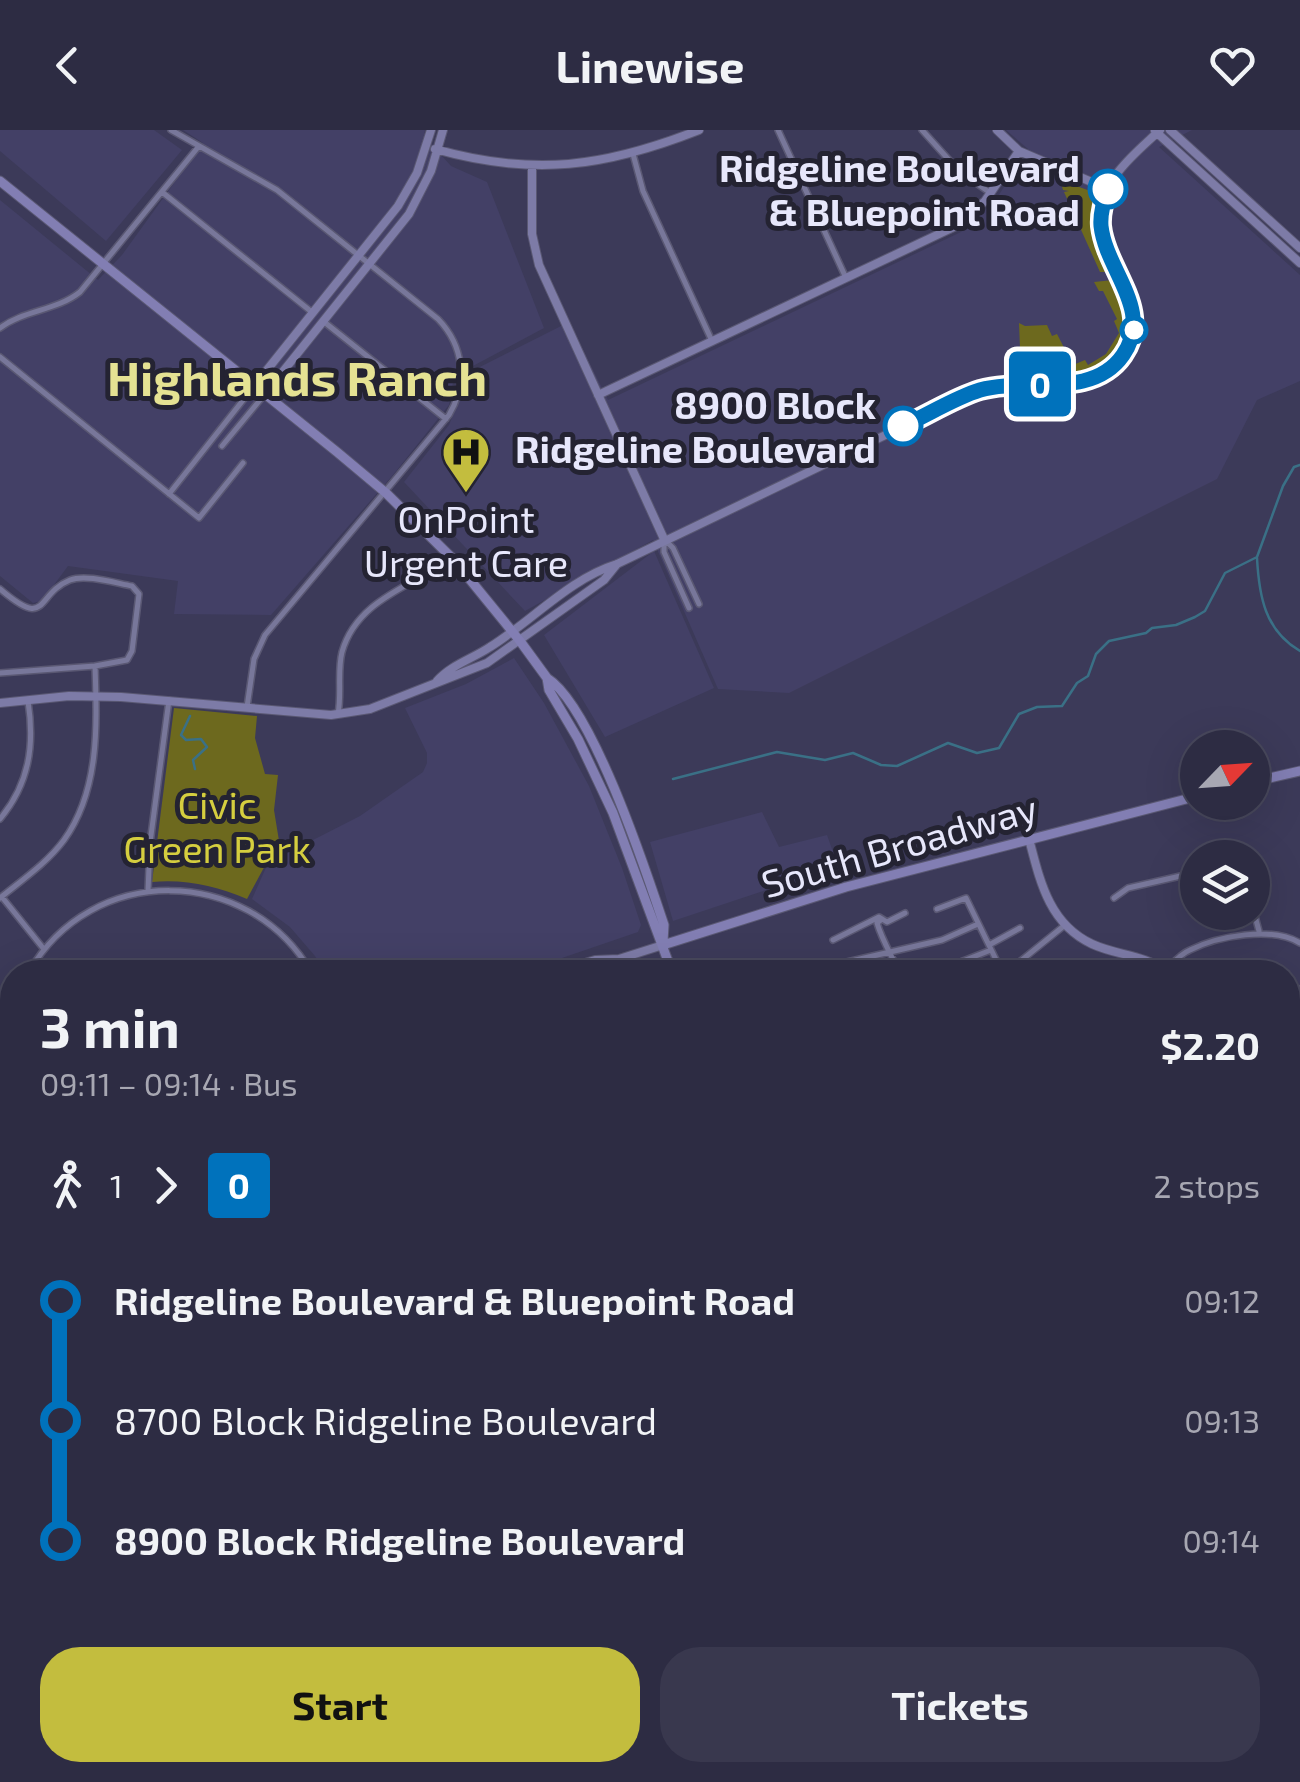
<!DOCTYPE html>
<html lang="en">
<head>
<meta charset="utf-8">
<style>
  :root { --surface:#2d2c43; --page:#39384e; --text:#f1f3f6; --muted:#a7a7b2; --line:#48485c; --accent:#c3bd3e }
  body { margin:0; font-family:"Exo 2",sans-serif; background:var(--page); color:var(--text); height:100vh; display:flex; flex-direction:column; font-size:38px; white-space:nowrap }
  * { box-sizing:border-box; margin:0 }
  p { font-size:32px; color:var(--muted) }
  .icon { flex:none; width:55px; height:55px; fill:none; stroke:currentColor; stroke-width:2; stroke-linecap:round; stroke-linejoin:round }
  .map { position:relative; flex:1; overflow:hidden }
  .sheet { position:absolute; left:0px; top:830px; width:1300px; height:822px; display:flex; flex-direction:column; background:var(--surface); border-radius:40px 40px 0 0; box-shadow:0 10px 40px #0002,0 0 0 2px var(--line) }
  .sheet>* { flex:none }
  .badge { padding:0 20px; border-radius:8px; font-size:35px; line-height:65px }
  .needle { width:65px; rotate:65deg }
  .fabs { position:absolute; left:1180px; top:600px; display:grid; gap:20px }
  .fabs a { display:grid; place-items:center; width:90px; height:90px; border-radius:50%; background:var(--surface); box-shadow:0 10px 40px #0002,0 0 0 2px var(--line); font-size:50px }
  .map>.badge { position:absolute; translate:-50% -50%; box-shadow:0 0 0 5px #fff }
  .legs { display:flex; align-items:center; gap:15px; height:110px; padding:0 40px; font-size:32px }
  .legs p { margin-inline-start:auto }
  .headline { display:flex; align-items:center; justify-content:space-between; height:170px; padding:0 40px }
  h1 { font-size:55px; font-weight:700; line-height:75px }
  .cta { display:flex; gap:20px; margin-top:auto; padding:20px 40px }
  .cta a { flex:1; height:115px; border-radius:40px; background:var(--accent); color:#111; font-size:40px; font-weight:700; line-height:115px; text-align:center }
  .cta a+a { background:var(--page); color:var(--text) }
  ul { padding:0 40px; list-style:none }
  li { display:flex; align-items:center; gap:35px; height:120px; font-size:38px }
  li i { display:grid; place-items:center; width:15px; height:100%; margin:0 12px; background:currentColor }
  li i::after { content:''; width:25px; height:25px; margin:-12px; border:8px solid; border-radius:50%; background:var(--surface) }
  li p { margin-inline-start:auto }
  li:first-child i { background:linear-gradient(#0000 50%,currentColor 0) }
  li:last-child i { background:linear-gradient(currentColor 50%,#0000 0) }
  header { display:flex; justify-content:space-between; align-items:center; height:130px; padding:0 40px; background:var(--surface); font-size:45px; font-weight:700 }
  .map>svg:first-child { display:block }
  .built { fill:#434066 }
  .green { fill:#6d691e }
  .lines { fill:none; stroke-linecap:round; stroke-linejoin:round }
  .stream { stroke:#3a7086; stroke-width:2.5 }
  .street-casing { stroke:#5a5873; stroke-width:8 }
  .secondary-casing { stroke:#5a5873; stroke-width:10 }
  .primary-casing { stroke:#5a5873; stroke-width:11 }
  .street { stroke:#78779a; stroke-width:5 }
  .secondary { stroke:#7d7ba7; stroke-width:8 }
  .primary { stroke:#827eb3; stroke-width:9 }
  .line-1-casing { stroke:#fff; stroke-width:22 }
  .line-1 { stroke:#0072bc; stroke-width:15 }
  .stop-1-dot { fill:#fff; stroke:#0072bc; stroke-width:5 }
  .labels { text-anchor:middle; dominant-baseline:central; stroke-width:10; stroke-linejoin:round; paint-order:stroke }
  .stop-label { font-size:38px; font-weight:bold; fill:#e7e7fb; stroke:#242332; text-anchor:end }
  .poi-label { font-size:38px; fill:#e7e7fb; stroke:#242332 }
  .park-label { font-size:38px; fill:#d5ce3f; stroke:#242332 }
  .street-label { font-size:38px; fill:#e7e7fb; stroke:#242332 }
  .district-label { font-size:48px; font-weight:bold; fill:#e5e293; stroke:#242332 }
</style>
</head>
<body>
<header><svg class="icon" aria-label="back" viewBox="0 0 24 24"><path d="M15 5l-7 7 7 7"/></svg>Linewise<svg class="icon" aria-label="heart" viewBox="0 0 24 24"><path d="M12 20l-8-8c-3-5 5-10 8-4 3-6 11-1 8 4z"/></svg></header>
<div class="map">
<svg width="1300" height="1652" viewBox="0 0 1300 1652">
  <rect width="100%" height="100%" fill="#3c3a59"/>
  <!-- built -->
  <path class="built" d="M0 0H154L182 20 106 111 0 21Z
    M183 0H425L424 6 451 36 487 52 544 198 454 246 449 275 393 345 271 485 174 484 178 451 68 436 42 471 33 473 0 446V70L98 150 122 125 203 13Z
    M1006 0H1192L1159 17 1300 145V251L1257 270 1217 349 789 563 718 559 653 410 525 481 404 352 449 295 470 242 569 192 608 270 961 102 995 71 1028 19Z
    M654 421 714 558 605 607 544 505Z
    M514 528 544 573 589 656 622 738 641 795 638 802 521 842H324L315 826 290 797 252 769 268 733 360 686 423 642 427 633V623L405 578 466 554Z
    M762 682 779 717 827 705 838 736 673 791 650 712Z"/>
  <!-- green -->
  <path class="green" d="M1060 50 1093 62C1094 96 1096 105 1108 137L1105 142H1100L1064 62 1069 61 1063 60Z
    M1113 150C1138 181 1129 235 1083 243 1063 246 1040 243 1021 243L1019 193 1025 196 1047 195 1052 206 1057 204 1073 235 1085 230 1088 235 1106 224 1119 203 1114 191 1117 189 1103 161H1099L1094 152Z
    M174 578 257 586 255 608 265 644 278 645 274 680 280 717 268 730 247 769C216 756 186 749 152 752Z
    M1288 1219 1300 1227V1652H1065L1061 1642 1065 1640H1288Z
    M376 1640H591L593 1652H363Z"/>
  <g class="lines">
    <!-- stream -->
    <path class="stream" d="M1257 428C1259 466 1265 501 1300 521
      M190 586 181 605 186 610 201 609 207 617 193 630 195 639
      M673 649 777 622 825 630 853 623 881 635 897 636 948 613 977 623 999 618 1019 584 1037 577 1062 576 1077 553 1088 546 1096 524 1109 511 1146 503 1152 498 1176 495 1195 487 1205 481 1225 443 1257 427 1283 356 1294 337 1300 335
      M415 1652 422 1640"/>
    <!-- street casing -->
    <g class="street-casing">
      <path id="street" d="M171 0 277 60 438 189C464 216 468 253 449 285L265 505 254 529 247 577
        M778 0 846 148
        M922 0 959 41 989 62
        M633 24 643 61 712 211
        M162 62 313 183
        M323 191 446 289
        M0 198C24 180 56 181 80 162L199 16
        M0 227 199 388 243 333
        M222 316 265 264
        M169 364 255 255
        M666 411 673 418 699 474
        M664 412V422L689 478
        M0 459C49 501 35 464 70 450 86 444 115 453 132 456L139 464 132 521 127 530 95 536
        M0 543 95 536C97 594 100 660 64 710 47 733 22 750 0 768
        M338 584C342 563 337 542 342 522 357 469 413 456 452 428
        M0 689C29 654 35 616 28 571
        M148 761 150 713 169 570
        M2 767 43 818
        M1114 768 1128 758 1198 742
        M1252 775 1259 801
        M937 779 966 768 1002 842
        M882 789 877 793C882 810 892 826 899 842
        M833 810 879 787 887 792 905 783
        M989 815 1020 798
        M821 838 942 810 978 794
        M945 838 991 820
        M1165 841C1172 834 1180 824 1190 820 1218 806 1272 796 1300 813
        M29 842C91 733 248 734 311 842
        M757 842C774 832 793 826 809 842
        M922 842 932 837
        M1007 842 1065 795
        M1126 842 1128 827
        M1288 867 1300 859
        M0 909 12 873
        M1293 1054 1300 1106
        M1288 1125 1300 1117
        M0 1302 4 1313
        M0 1315 12 1309
        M0 1409 12 1398
        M0 1529 12 1519
        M0 1621 12 1610
        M0 1625 12 1639
        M14 1640 25 1652
        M109 1640 120 1652
        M228 1640 239 1652
        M316 1640 331 1649
        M619 1640 622 1652
        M831 1640 835 1652
        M780 1647 800 1640
        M1002 1652 1029 1640"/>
    </g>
    <!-- secondary casing -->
    <g class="secondary-casing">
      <path id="secondary" d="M997 0 1019 21 1108 59
        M1170 0 1300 118
        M1155 1 1300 133
        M435 19C534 47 605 37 699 0
        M532 35V104L539 135 664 409
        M255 255 398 76 417 43 431 0
        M265 264 409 84 431 41 443 0
        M598 265 956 96 985 71 1019 21
        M437 551C451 535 472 529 490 517 532 491 569 449 617 434L977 261C1013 253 1070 260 1100 246 1109 242 1117 234 1123 226 1159 176 1093 131 1102 79 1107 44 1136 23 1160 0
        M0 573 69 566 121 567 331 585 370 579 487 533 604 450 617 434
        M1029 709C1040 751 1049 794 1092 814 1118 826 1144 824 1166 842
        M555 842 595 830 619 829
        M596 842 619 829 663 815
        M0 1097 12 1113
        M0 1162 12 1151
        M0 1451 12 1464
        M174 1640 185 1652
        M1050 1640 1056 1652"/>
    </g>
    <!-- primary casing -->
    <g class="primary-casing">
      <path id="primary" d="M0 51 337 322 386 363 454 430 520 511 547 548 549 560 578 609 613 683 672 842
        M547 548C592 576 646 741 664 795L663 812
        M1252 652 1300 641
        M663 815 846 757 1198 666
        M731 1640 734 1652"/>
    </g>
    <!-- street -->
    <use href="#street" class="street"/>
    <!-- secondary -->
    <use href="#secondary" class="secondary"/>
    <!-- primary -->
    <use href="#primary" class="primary"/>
  </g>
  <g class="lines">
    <!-- line-1 casing -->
    <g class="line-1-casing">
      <path id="line-1" d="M903 296C928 285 954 268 980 260 1025 247 1092 270 1123 225 1154 180 1106 141 1101 96 1100 83 1104 71 1108 59"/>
    </g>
    <!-- line-1 -->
    <use href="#line-1" class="line-1"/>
  </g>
  <!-- icons -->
  <defs>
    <g id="hospital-pin" transform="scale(2.5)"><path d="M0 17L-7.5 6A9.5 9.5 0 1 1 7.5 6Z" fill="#c3bd3e" stroke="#242332"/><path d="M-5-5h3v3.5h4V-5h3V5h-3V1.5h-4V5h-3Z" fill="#111"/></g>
  </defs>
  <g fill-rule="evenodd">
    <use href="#hospital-pin" x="466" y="322"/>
  </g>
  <!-- markers -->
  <g class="stop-1-dot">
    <circle cx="1108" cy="59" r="18"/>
    <circle cx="1134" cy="200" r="12"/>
    <circle cx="903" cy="296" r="18"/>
  </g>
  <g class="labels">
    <!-- stop labels -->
    <g class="stop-label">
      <text x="1080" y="37">Ridgeline Boulevard<tspan x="1080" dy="44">&amp; Bluepoint Road</tspan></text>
      <text x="876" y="274">8900 Block<tspan x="876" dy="44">Ridgeline Boulevard</tspan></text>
    </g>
    <!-- poi labels -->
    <g class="poi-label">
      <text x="466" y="388">OnPoint<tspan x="466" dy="44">Urgent Care</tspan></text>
    </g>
    <!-- park labels -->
    <g class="park-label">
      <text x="217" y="674">Civic<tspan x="217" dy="44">Green Park</tspan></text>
    </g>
    <!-- street labels -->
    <g class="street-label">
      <text transform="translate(899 715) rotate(-16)">South Broadway</text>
    </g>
    <!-- district labels -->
    <g class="district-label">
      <text x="297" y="247">Highlands Ranch</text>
    </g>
  </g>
</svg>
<div class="fabs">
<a><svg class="needle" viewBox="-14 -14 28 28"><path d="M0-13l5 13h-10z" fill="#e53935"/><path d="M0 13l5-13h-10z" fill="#a7a7b2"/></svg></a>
<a><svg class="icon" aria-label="layers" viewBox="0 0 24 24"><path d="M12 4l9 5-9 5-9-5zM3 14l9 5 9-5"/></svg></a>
</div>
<b class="badge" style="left:1040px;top:254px;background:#0072bc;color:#fff">0</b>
<section class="sheet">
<div class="headline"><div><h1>3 min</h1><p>09:11 – 09:14 · Bus</p></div><b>$2.20</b></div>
<div class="legs"><svg class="icon" aria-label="walk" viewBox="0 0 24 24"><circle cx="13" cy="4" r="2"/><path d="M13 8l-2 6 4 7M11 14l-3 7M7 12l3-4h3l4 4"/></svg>1<svg class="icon" aria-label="forward" viewBox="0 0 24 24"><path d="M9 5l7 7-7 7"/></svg><b class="badge" style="background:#0072bc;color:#fff">0</b><p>2 stops</p></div>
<ul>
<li><i style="color:#0072bc"></i><b>Ridgeline Boulevard &amp; Bluepoint Road</b><p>09:12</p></li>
<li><i style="color:#0072bc"></i><span>8700 Block Ridgeline Boulevard</span><p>09:13</p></li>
<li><i style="color:#0072bc"></i><b>8900 Block Ridgeline Boulevard</b><p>09:14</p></li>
</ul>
<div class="cta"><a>Start</a><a>Tickets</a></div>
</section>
</div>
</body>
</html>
